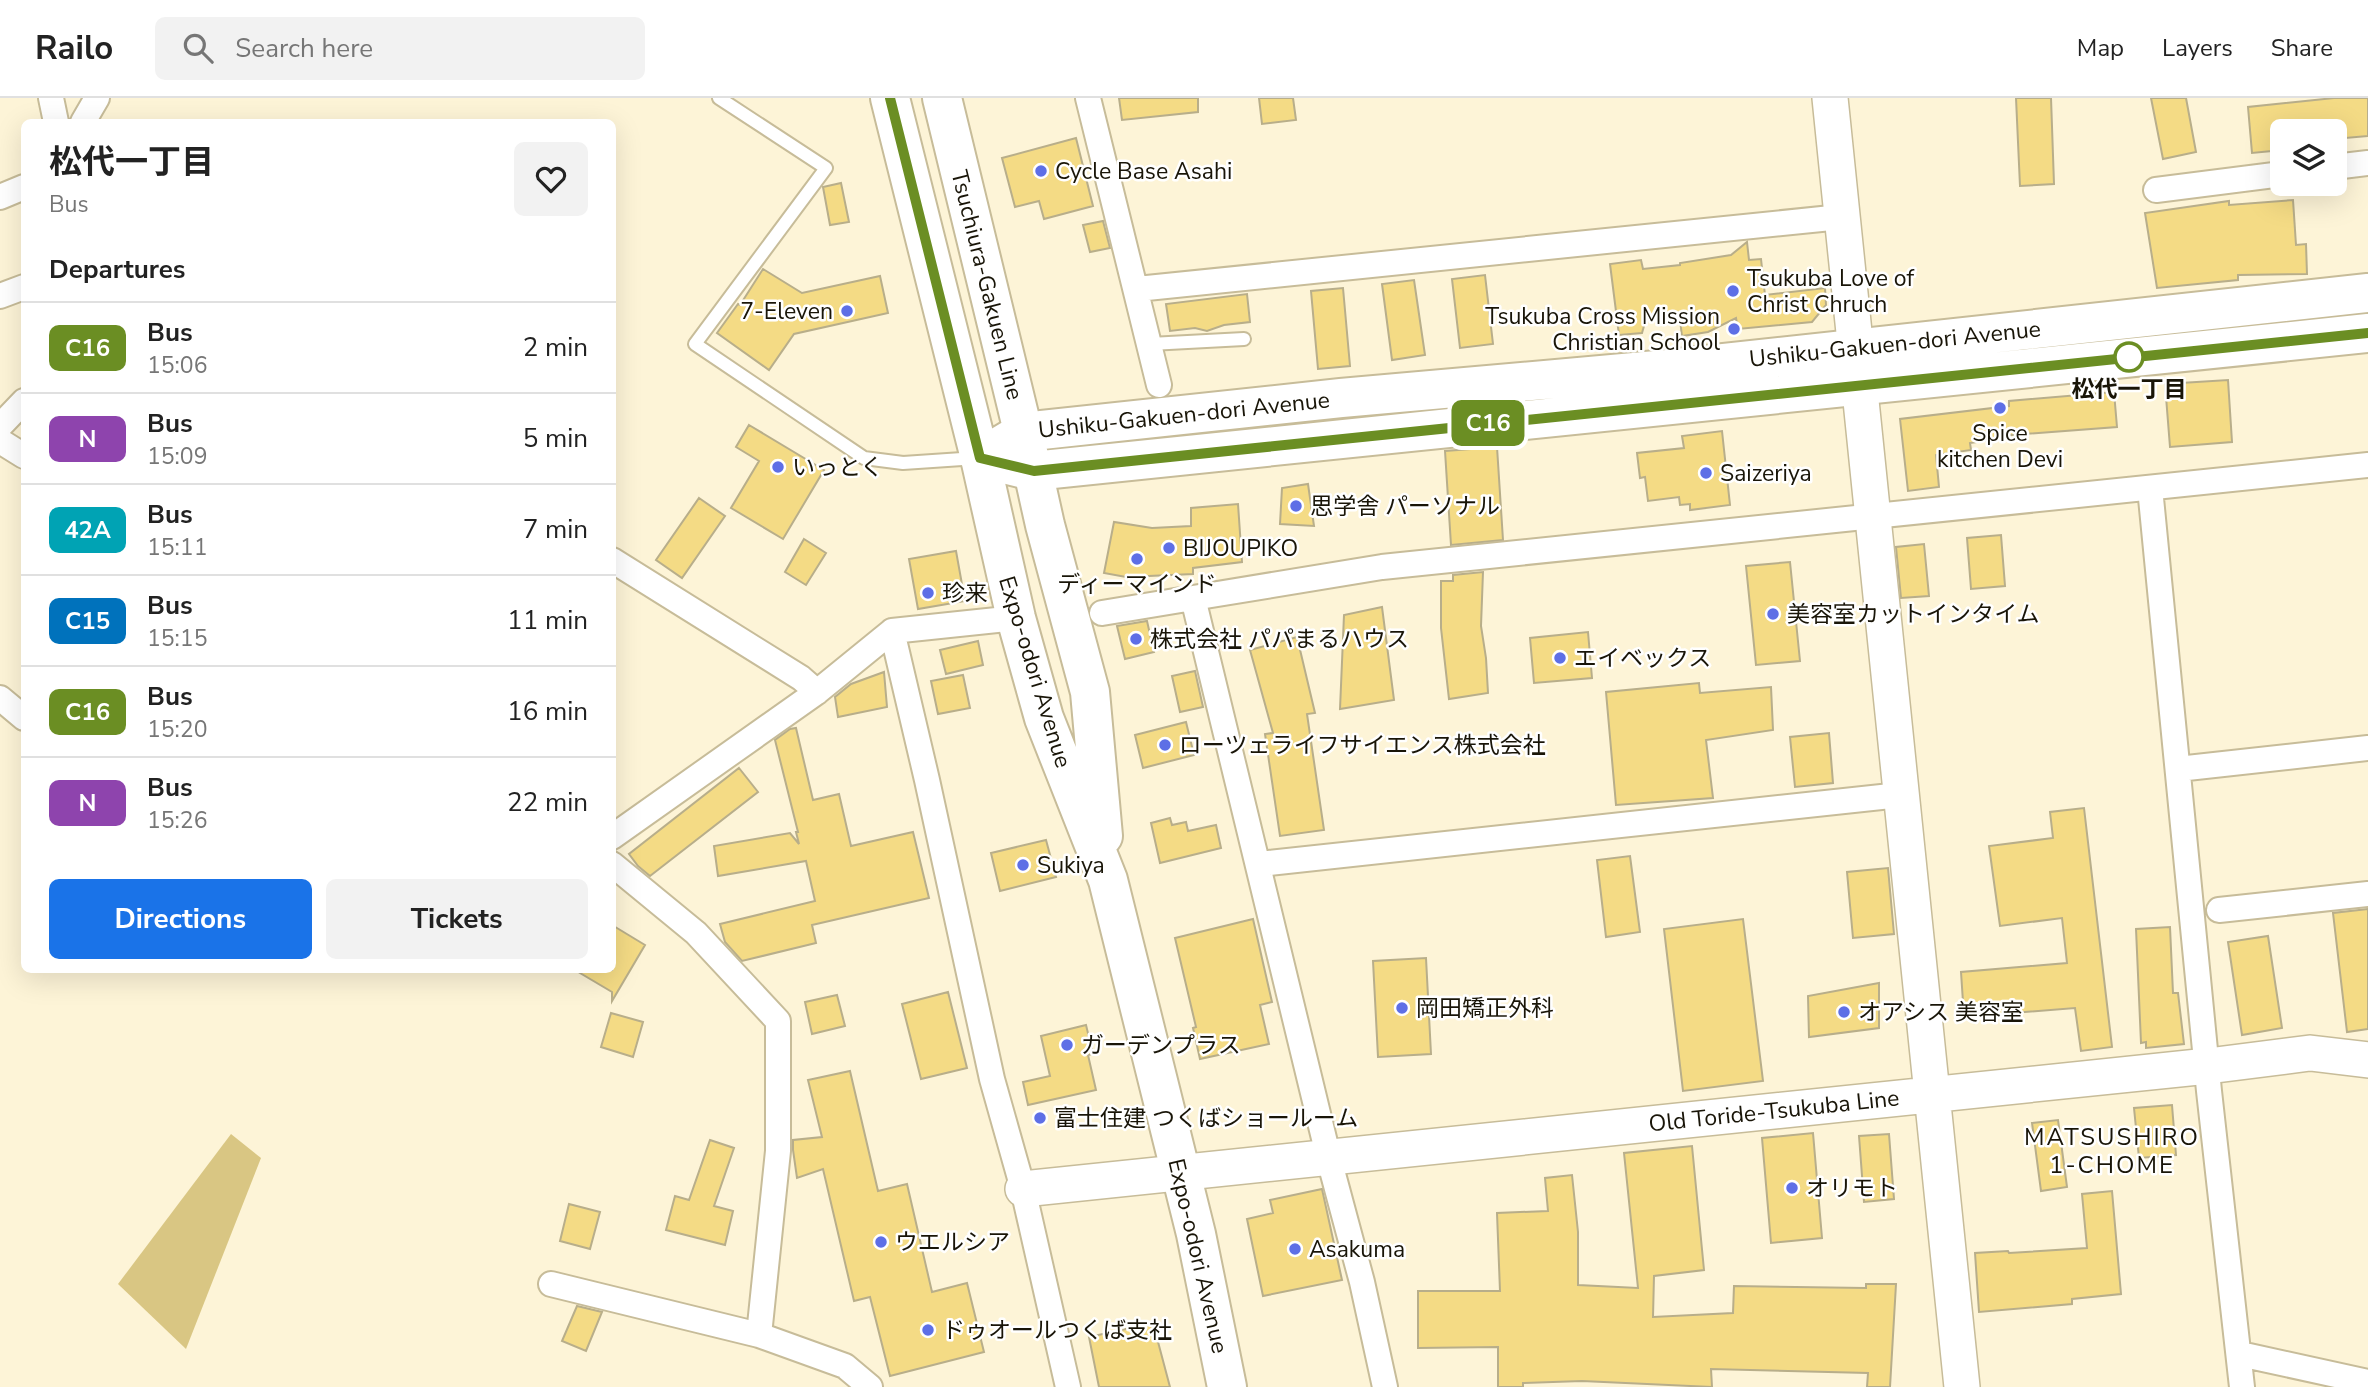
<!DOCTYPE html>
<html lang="en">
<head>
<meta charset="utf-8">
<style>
  :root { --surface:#fff; --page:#f2f2f2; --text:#222; --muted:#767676; --line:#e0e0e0; --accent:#1a73e8 }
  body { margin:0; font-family:"Nunito Sans","Noto Sans JP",sans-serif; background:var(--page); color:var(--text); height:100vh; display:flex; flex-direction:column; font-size:26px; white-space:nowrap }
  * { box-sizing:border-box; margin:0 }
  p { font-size:23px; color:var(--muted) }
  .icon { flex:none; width:38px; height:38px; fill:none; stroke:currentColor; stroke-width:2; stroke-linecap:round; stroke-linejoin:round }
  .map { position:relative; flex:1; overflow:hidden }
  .details { position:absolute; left:21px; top:21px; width:595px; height:854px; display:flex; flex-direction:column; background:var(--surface); border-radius:10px; box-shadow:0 7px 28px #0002 }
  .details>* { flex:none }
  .badge { padding:0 14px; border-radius:10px; font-size:24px; line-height:46px }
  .buttons { position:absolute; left:2270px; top:21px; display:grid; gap:14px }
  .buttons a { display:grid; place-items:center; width:77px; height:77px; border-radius:10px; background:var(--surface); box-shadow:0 7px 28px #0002; font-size:35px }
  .map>.badge { position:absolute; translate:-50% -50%; box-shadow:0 0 0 4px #fff }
  h2 { padding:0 28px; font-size:26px; line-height:63px }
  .round { display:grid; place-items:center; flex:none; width:74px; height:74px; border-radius:10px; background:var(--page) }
  .headline { display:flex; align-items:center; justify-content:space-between; height:119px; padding:0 28px }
  h1 { font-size:33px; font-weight:700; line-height:52px }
  .cta { display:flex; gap:14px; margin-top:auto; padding:14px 28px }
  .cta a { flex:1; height:80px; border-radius:10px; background:var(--accent); color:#fff; font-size:28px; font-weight:700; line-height:80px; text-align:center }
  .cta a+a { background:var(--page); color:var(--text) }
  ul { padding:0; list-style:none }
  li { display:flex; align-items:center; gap:21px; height:91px; padding:0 28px; border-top:2px solid var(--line) }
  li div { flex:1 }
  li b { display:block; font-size:26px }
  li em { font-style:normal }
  li .badge { min-width:77px; font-weight:700; text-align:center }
  header { display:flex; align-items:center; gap:42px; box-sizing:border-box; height:98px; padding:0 35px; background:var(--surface); border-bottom:2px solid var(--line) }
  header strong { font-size:33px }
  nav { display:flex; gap:38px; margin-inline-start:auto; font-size:24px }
  .search { width:490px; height:63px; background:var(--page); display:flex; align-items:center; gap:18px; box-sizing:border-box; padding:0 24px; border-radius:10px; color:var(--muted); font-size:26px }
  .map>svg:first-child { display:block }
  .green { fill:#d9c683 }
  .building { fill:#f4db85; stroke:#b8ae8a; stroke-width:2 }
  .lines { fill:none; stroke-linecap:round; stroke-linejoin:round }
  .lane-casing { stroke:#c7bc99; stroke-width:16 }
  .street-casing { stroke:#c7bc99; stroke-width:28 }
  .secondary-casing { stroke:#c7bc99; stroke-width:38 }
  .primary-casing { stroke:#c7bc99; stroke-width:42 }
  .highway-casing { stroke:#c7bc99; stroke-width:42 }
  .lane { stroke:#fff; stroke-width:12 }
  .street { stroke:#fff; stroke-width:24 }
  .secondary { stroke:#fff; stroke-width:35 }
  .primary { stroke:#fff; stroke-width:38 }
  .highway { stroke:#fff; stroke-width:38 }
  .line-casing { stroke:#fff; stroke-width:16 }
  .line { stroke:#6b8e23; stroke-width:10 }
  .poi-dot { fill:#5e6fe6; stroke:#fff; stroke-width:2.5 }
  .stop-dot { fill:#fff; stroke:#6b8e23; stroke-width:3.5 }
  .labels { text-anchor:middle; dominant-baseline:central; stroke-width:5; stroke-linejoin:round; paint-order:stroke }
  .poi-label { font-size:23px; fill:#191508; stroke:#fff; text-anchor:start }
  .street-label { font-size:23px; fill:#191508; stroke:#fff }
  .stop-label { font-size:23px; font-weight:bold; fill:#191508; stroke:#fff }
  .neighbourhood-label { font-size:24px; letter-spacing:2px; fill:#191508; stroke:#fff }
</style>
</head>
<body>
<header>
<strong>Railo</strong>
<div class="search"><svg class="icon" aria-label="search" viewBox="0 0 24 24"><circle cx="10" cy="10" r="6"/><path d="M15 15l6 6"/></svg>Search here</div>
<nav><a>Map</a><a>Layers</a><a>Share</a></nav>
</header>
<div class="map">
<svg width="2368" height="1289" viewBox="0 0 2368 1289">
  <rect width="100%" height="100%" fill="#fdf4d7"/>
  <!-- green -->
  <path class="green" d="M231 1036 261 1060 186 1251 118 1186Z"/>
  <!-- building -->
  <path class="building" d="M1119 0H1198V14L1122 22Z
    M1259 0H1293L1296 22 1262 26Z
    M2016 0H2051L2054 86 2020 88Z
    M2151 0H2186L2196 54 2163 61Z
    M2334 0H2368V38L2334 41V33H2282V52L2252 55 2248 9Z
    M1076 40 1093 108 1044 121 1039 103 1015 109 1002 60Z
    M841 85 849 124 830 127 823 89Z
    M2293 102 2296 147 2306 146 2307 176 2238 177V182L2157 190 2145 115 2229 103V107Z
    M1103 123 1110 150 1090 154 1083 127Z
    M1747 144 1749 162 1761 161 1765 197 1825 190 1826 207 1812 224 1738 231 1736 220 1708 234 1682 238 1679 214 1647 217 1642 235 1619 237 1610 166 1641 162 1643 171 1680 167V165L1731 157Z
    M763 171 802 195 880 178 888 215 794 236 769 272 717 235 738 206 740 207Z
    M1485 177 1493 246 1460 250 1452 181Z
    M1414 182 1425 257 1392 262 1382 186Z
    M1343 190 1350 268 1318 271 1311 193Z
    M1247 196 1250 224 1224 227 1207 233 1195 230 1170 233 1166 206Z
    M2228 282 2232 344 2170 349 2165 286Z
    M2114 294 2117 329 1999 338V341L1970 345 1971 352 1936 357 1939 389 1908 393 1900 321 2009 308V303Z
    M749 327 824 372 783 441 731 410 759 363 736 349Z
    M1722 333 1730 407 1690 412V406L1680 407 1679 399 1648 403 1645 379 1640 380 1637 355 1684 350 1682 338Z
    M1497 349 1503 442 1451 447 1445 353Z
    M1308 386 1314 428 1280 426 1282 390Z
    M699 400 725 418 682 480 656 462Z
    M1238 406 1242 464 1193 470V476L1126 479 1104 475 1114 424 1152 430 1191 428V410Z
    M2001 437 2005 488 1971 491 1967 440Z
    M804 441 826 455 806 487 785 474Z
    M1924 446 1929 498 1901 500 1896 449Z
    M956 453 965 503 918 511 909 461Z
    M1790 464 1800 563 1756 567 1746 468Z
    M1483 474 1481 528 1486 560 1488 595 1449 601 1441 530V483H1453V477Z
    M1382 509 1394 602 1340 611 1344 517Z
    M1147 523 1154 554 1125 561 1117 528Z
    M1588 534 1592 580 1534 585 1530 540Z
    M1297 539 1315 615 1307 616 1324 732 1280 738 1265 636 1273 635 1250 552Z
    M978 543 983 567 946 576 940 552Z
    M1195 573 1203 609 1180 614 1172 578Z
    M884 574 887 609 838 619 835 599 851 586Z
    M963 577 970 610 938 616 931 583Z
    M1699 585 1700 595 1771 589 1773 632 1706 642 1713 700 1616 707 1606 594Z
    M1186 624 1194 657 1143 670 1135 637Z
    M796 630 813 702 839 696 851 748 913 734 929 800 812 827 816 845 742 863 725 844 720 826 815 803 806 763 718 778 714 748 790 735 799 746 796 734H798L775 642 790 631Z
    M1829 635 1833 685 1795 689 1790 639Z
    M739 670 758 694 650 778 638 768 629 756Z
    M2084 710 2112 949 2081 953 2075 910 1964 919 1961 874 2067 865 2062 820 2000 828 1989 748 2053 740 2050 714Z
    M1170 720 1172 727 1186 724 1188 733 1216 727 1221 750 1160 765 1151 725Z
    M1046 742 1056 779 1000 793 991 755Z
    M1630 758 1640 834 1606 839 1597 762Z
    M1888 770 1894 836 1853 840 1847 774Z
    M2368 811V931L2347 934 2333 815Z
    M1253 821 1272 904 1260 907 1269 946 1200 961 1193 930 1196 929 1175 840Z
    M1743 821 1763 983 1683 993 1664 831Z
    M612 827 645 847 612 903V894L575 872H612Z
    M2170 829 2173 895H2178L2184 946 2146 950V944L2141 945 2136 831Z
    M2268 838 2282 930 2242 937 2228 844Z
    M1426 860 1431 956 1378 959 1373 863Z
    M1879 885V930L1809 939 1808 898Z
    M948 894 967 970 921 981 902 906Z
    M837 897 845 928 812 936 805 904Z
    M611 915 643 924 633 959 601 949Z
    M1086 927 1093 956 1088 957 1096 992 1028 1007 1023 984 1050 978 1041 938Z
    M850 973 878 1093 907 1086 932 1194 967 1185 984 1254 890 1278 870 1199 854 1203 823 1071 797 1080 793 1052V1042L822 1039 808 982Z
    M2172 1007 2176 1057 2139 1060 2134 1010Z
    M2058 1022 2067 1089 2041 1093 2032 1025Z
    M1813 1035 1822 1140 1771 1145 1762 1040Z
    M1889 1036 1894 1101 1864 1104 1859 1038Z
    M710 1042 734 1050 714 1108 733 1113 725 1147 666 1132 675 1098 689 1102Z
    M1692 1048 1704 1172 1654 1178 1653 1219 1733 1215 1734 1188 1866 1190V1186H1896L1890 1289H1867L1868 1275 1711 1271 1712 1289 1582 1283 1523 1285V1289H1498V1249L1418 1250V1193H1500L1497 1115 1548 1113 1545 1080 1572 1077 1578 1134V1187L1638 1190 1624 1055Z
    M1322 1091 1342 1182 1263 1198 1247 1121 1273 1115 1270 1102Z
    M2112 1093 2121 1196 2072 1201V1206L1979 1214 1975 1155 2008 1153 2009 1155 2087 1150 2082 1096Z
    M569 1106 600 1114 590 1151 560 1143Z
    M577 1208 602 1214 586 1253 562 1243Z
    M1153 1225 1170 1289H1099L1089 1239Z"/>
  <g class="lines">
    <!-- lane casing -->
    <g class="lane-casing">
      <path id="lane" d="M719 0 826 70 695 246 864 360 903 365 977 360
        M1150 246 1244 241"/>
    </g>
    <!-- street casing -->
    <g class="street-casing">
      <path id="street" d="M51 0 56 24
        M1088 0 1159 287
        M83 24 97 0
        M2334 69 2368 65
        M2156 92 2282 76
        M0 99 24 89
        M1137 191 1841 119
        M0 198 24 189
        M0 328 24 303
        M0 343 24 358
        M2150 390 2209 993 2242 1289
        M612 462 801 580 817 594
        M1102 515 1193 500
        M892 533 927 682 992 981 1023 1091 1068 1289
        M0 600 24 620
        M2178 671 2368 650
        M612 739 817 594 892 533 1016 520
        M612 766 696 835 778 923V1053L759 1237 845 1268 870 1289
        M1259 766 1900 697
        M2219 812 2368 796
        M551 1186 759 1237
        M2240 1256 2368 1284
        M1385 1289 1362 1184 1329 1061 1193 500 1382 469 2368 367"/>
    </g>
    <!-- secondary casing -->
    <g class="secondary-casing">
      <path id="secondary" d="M1830 0 1962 1289
        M1023 1091 2208 968 2310 955 2368 962"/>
    </g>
    <!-- primary casing -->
    <g class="primary-casing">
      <path id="primary" d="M980 360 1016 520 1044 620 1108 782 1196 1136 1227 1289
        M1033 373 1045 427 1090 594 1103 738"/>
    </g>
    <!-- highway casing -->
    <g class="highway-casing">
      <path id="highway" d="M890 0 980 360
        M942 0 1029 358
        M980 360 1023 334 1341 300 1668 271 2368 195
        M980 360 1033 373 2368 235"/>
    </g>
    <!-- lane -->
    <use href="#lane" class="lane"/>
    <!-- street -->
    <use href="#street" class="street"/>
    <!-- secondary -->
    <use href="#secondary" class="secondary"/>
    <!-- primary -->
    <use href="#primary" class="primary"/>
    <!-- highway -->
    <use href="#highway" class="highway"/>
  </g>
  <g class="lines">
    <!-- line casing -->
    <g class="line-casing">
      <path id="line" d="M890 0 980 360 1034 373 2368 235"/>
    </g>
    <!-- line -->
    <use href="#line" class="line"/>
  </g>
  <!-- markers -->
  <g class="poi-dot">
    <circle cx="1041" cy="73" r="7"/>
    <circle cx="1733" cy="193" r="7"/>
    <circle cx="847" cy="213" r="7"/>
    <circle cx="1734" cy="231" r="7"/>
    <circle cx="2000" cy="310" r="7"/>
    <circle cx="778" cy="369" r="7"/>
    <circle cx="1706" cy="375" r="7"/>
    <circle cx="1296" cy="408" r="7"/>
    <circle cx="1169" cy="450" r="7"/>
    <circle cx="1137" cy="461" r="7"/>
    <circle cx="928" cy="495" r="7"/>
    <circle cx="1773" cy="516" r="7"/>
    <circle cx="1136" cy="541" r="7"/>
    <circle cx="1560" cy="560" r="7"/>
    <circle cx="1165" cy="647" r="7"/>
    <circle cx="1023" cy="767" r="7"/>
    <circle cx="1402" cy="910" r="7"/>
    <circle cx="1844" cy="914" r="7"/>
    <circle cx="1067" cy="947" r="7"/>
    <circle cx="1040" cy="1020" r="7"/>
    <circle cx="1792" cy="1090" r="7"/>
    <circle cx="881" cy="1144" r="7"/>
    <circle cx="1295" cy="1151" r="7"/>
    <circle cx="928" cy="1232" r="7"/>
  </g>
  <circle class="stop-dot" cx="2129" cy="259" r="14"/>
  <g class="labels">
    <!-- poi labels -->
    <g class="poi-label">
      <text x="1055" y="73">Cycle Base Asahi</text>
      <text x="1747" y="180">Tsukuba Love of<tspan x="1747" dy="26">Christ Chruch</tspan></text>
      <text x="833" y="213" text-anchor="end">7-Eleven</text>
      <text x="1720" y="218" text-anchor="end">Tsukuba Cross Mission<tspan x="1720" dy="26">Christian School</tspan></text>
      <text x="2000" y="335" text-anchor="middle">Spice<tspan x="2000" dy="26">kitchen Devi</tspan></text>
      <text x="792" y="369">いっとく</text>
      <text x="1720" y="375">Saizeriya</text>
      <text x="1310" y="408">思学舎 パーソナル</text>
      <text x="1183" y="450">BIJOUPIKO</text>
      <text x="1137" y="486" text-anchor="middle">ディーマインド</text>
      <text x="942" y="495">珍来</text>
      <text x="1787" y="516">美容室カットインタイム</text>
      <text x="1150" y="541">株式会社 パパまるハウス</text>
      <text x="1574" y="560">エイベックス</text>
      <text x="1179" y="647">ローツェライフサイエンス株式会社</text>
      <text x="1037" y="767">Sukiya</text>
      <text x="1416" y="910">岡田矯正外科</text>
      <text x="1858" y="914">オアシス 美容室</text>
      <text x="1081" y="947">ガーデンプラス</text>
      <text x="1054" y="1020">富士住建 つくばショールーム</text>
      <text x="1806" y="1090">オリモト</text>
      <text x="895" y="1144">ウエルシア</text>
      <text x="1309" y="1151">Asakuma</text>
      <text x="942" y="1232">ドゥオールつくば支社</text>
    </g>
    <!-- street labels -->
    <g class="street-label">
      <text transform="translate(987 187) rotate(76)">Tsuchiura-Gakuen Line</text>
      <text transform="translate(1895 246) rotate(-6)">Ushiku-Gakuen-dori Avenue</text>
      <text transform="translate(1184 317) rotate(-6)">Ushiku-Gakuen-dori Avenue</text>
      <text transform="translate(1035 574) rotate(73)">Expo-odori Avenue</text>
      <text transform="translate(1774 1013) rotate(-6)">Old Toride-Tsukuba Line</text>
      <text transform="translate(1198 1158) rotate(77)">Expo-odori Avenue</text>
    </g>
    <!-- stop labels -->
    <g class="stop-label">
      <text x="2129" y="291">松代一丁目</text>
    </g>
    <!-- neighbourhood labels -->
    <g class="neighbourhood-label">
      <text x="2112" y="1039">MATSUSHIRO<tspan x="2112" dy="28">1-CHOME</tspan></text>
    </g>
  </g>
</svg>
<div class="buttons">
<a><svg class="icon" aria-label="layers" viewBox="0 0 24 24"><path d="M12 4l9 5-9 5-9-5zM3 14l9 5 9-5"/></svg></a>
</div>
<b class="badge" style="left:1488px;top:325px;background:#6b8e23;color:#fff">C16</b>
<section class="details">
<div class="headline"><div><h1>松代一丁目</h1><p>Bus</p></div><a class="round"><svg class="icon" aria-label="heart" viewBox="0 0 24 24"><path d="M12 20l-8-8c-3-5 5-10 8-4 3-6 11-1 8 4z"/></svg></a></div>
<h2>Departures</h2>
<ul>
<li><span class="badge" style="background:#6b8e23;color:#fff">C16</span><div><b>Bus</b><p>15:06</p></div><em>2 min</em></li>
<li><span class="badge" style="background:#8e44ad;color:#fff">N</span><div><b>Bus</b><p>15:09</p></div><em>5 min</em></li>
<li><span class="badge" style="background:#00a3b4;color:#fff">42A</span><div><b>Bus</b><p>15:11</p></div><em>7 min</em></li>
<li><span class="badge" style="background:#0072bc;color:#fff">C15</span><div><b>Bus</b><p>15:15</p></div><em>11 min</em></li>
<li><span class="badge" style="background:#6b8e23;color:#fff">C16</span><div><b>Bus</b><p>15:20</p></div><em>16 min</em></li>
<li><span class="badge" style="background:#8e44ad;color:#fff">N</span><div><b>Bus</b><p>15:26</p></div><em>22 min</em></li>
</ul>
<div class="cta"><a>Directions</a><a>Tickets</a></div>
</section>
</div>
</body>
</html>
